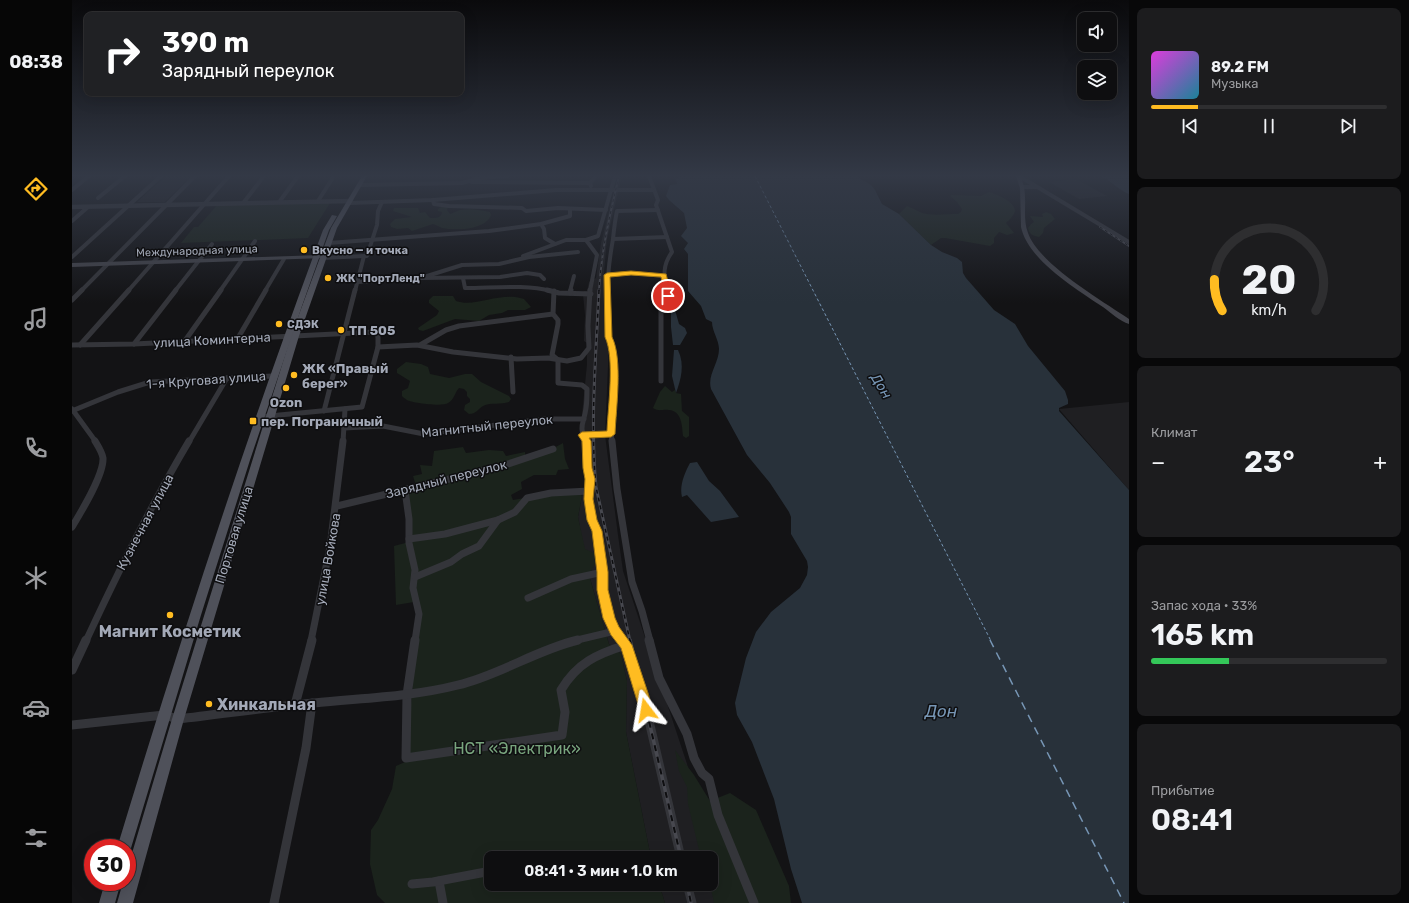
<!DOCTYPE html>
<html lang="ru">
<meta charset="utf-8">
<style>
body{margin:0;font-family:Rubik,sans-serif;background:#1c1c1e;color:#f1f3f6;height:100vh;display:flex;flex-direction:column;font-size:15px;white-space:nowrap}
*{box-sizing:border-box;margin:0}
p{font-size:13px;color:#9b9c9f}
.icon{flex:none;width:22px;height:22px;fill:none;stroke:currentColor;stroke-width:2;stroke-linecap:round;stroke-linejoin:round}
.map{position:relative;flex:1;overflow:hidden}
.panel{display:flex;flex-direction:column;gap:8px;padding:8px;background:#080809;width:280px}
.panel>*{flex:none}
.banner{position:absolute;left:12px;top:12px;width:380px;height:84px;border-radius:8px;box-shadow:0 4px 16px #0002,0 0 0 1px #2e2e30;background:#202124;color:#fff;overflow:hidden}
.controls{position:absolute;left:1005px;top:12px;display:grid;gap:8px}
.controls a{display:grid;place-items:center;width:40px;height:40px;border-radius:8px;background:#0e0e10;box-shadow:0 4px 16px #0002,0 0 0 1px #2e2e30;font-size:20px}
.speed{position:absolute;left:12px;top:839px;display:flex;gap:8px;font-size:20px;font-weight:700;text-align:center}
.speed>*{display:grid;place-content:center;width:52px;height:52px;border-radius:50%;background:#0e0e10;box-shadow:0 4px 16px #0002,0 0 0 1px #2e2e30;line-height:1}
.speed .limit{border:6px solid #d22;background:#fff;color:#111}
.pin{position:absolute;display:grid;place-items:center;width:34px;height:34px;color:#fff;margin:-17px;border:2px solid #fff;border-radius:50%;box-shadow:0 1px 4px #0007}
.me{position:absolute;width:44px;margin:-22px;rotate:346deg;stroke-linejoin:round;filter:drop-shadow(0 0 3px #0008)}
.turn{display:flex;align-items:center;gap:14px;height:84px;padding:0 12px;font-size:18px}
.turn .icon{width:52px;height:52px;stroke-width:2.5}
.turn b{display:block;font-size:28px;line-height:34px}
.big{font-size:30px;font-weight:600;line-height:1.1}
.panel .widget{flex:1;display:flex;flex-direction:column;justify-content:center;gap:6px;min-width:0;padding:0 14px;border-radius:8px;background:#1c1c1e}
.panel .dial{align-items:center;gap:0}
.dial svg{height:104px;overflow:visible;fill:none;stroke:#2e2e30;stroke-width:7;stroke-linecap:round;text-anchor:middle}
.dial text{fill:#f1f3f6;stroke:none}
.song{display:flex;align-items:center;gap:12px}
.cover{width:48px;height:48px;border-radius:6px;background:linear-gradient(135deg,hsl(300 70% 55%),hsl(190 70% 35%))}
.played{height:4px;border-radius:2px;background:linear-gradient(90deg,#ffbc21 20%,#2e2e30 20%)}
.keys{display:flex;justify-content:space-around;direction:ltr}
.heat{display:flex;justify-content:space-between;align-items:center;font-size:22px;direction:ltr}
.charge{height:6px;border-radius:3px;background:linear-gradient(90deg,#34c759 33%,#2e2e30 0)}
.trip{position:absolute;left:412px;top:851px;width:234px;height:40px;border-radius:8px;background:#0e0e10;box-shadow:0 4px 16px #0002,0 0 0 1px #2e2e30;font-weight:600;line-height:40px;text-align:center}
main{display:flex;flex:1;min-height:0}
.tab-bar{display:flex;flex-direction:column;width:72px;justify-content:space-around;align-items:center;background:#060606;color:#9b9c9f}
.tab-bar .icon{width:28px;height:28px}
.tab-bar .on{color:#ffbc21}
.tab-bar b{font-size:18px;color:#f1f3f6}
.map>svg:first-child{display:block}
.built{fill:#1f1f22}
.green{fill:#1b231c}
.water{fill:#28313a}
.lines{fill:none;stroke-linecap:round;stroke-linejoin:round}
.ferry-far1{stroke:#7796b5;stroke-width:1;stroke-dasharray:3 2.5;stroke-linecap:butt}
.ferry{stroke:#7796b5;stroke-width:1.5;stroke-dasharray:8 6;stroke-linecap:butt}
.minor-far3{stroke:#34353a;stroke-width:4}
.minor-far2{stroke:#34353a;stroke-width:5}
.minor-far1{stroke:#34353a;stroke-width:7}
.minor{stroke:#34353a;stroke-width:9}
.tertiary{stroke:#34353a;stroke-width:4.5}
.secondary{fill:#42434a;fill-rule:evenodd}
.primary{fill:#4f515a;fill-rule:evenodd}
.rail-far2-casing{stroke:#47484f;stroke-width:2}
.rail-far1-casing{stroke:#47484f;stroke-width:3}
.rail-casing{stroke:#47484f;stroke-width:3.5}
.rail-far2{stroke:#0e0e10;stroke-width:1;stroke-dasharray:3;stroke-linecap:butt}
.rail-far1{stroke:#0e0e10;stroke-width:1.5;stroke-dasharray:4;stroke-linecap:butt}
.rail{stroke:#0e0e10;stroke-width:2;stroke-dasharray:6;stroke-linecap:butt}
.route{fill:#ffbc21;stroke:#a67a15}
.poi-dot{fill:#ffbc21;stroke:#0e0e10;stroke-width:1.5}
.labels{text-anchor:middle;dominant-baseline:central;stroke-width:3;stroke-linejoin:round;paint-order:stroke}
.far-poi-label{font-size:11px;font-weight:bold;fill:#a3a9b7;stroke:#0e0e10;text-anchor:start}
.far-street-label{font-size:11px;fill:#a3a9b7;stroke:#0e0e10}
.poi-label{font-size:13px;font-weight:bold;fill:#a3a9b7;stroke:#0e0e10;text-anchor:start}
.street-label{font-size:13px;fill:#a3a9b7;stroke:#0e0e10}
.water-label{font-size:14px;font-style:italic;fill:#7796b5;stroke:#0e0e10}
.near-poi-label{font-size:16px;font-weight:bold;fill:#a3a9b7;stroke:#0e0e10}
.near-park-label{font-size:16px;fill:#78a47d;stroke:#0e0e10}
.near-water-label{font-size:17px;font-style:italic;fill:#7796b5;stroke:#0e0e10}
</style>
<main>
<nav class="tab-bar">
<b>08:38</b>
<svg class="icon on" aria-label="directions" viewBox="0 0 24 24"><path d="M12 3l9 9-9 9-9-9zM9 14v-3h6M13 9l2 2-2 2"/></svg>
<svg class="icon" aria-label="music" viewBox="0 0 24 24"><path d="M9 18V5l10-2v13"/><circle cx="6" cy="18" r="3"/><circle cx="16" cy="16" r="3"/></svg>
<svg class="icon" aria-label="phone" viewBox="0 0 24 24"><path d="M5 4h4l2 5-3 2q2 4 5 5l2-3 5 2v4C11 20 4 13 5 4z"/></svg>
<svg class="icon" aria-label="climate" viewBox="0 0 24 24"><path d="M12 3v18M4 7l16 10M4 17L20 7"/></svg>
<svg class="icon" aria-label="car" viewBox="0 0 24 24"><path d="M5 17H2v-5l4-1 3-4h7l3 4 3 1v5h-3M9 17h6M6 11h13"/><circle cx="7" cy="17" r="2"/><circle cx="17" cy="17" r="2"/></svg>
<svg class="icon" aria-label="filters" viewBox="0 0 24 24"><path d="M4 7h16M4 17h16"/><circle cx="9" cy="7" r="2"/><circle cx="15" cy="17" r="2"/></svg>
</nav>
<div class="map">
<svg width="1057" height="903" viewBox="0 0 1057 903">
<rect width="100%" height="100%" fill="#131315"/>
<g class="built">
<path d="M94 176H119L93 202H65Z"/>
<path d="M546 176H550L535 239 532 273V325L537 344 533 435 546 535 551 571 619 776 657 903H593L587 884H639V858H579L554 732 555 681 549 654 537 644 517 575 506 517 510 496 515 482 508 435 515 364V343L512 341 513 315 511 294 512 291H515L517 282 524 278 529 243Z"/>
<path d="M1004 179 1035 196 1007 199 977 182Z"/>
<path d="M1057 402V490L987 409Z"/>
</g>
<g class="green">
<path d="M917 192C924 194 942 201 943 210 943 215 937 220 934 223L942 233 935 235 927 232 922 238V243L918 246 873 238H869L859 245 827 214 835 206C841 208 845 211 850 213 860 216 874 214 886 214L889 212 890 209 885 202 878 196 880 195 909 196Z"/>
<path d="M258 203 236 238 109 243 122 227H126L146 204Z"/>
<path d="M369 207H376L375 210 378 214C382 213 384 211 388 210 397 208 409 210 418 212L419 215C414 230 383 231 370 228 367 227 365 225 361 224L340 231 336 228 325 229 319 227 318 224 323 219 340 217 321 211 322 208H346L348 213 353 212 358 218C363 218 369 219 370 212L366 211V209Z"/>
<path d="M974 212 979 214 983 219 972 228 971 233 967 237C961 236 957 234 956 228L959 224 962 222 958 216 971 217 970 214Z"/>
<path d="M361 296H381L384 301C404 308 428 291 452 299L459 307 453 310H436L430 313 417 315 407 321 383 319 351 331 347 330 346 328 365 315 367 311 357 303V300Z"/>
<path d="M334 362 349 364 356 367 358 374 377 378 393 374H400L409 382 437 396 439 399 437 402C429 405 419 402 411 406 406 409 404 414 397 414L392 410 393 405 398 402V399L395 396V392L392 389 387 388C383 392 382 400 376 403 371 407 340 403 335 400 333 399 331 397 330 396V391L336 388 338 381 325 373V369Z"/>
<path d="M593 386 600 392 603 390 604 393 609 394 610 411 617 417V436L614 438 611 436C610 426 610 411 597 410 590 409 587 412 581 408L588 392Z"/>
<path d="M491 443 493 459 497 469 486 470 484 475H462L449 482 450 489 439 495 441 500 476 494 507 492 510 496 506 517 513 549 522 553 523 564 517 575 537 644 549 654 555 681 554 732 579 858H419V884H587L593 903H313L305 895 298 864 299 830 306 820 320 789 324 766 333 762 340 694 346 610 342 602 324 605 322 546 337 542 334 493 345 489 341 476 350 474 348 465 360 466 362 451 391 447 394 453 417 450 431 451 434 456 453 452V458L480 449Z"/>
<path d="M603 750 622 775 638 801 658 793 684 810 717 886 719 903H642L638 884 639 858H629L616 804 615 787 607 771Z"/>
</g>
<g class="water">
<path d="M613 176H784L799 185 803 190 810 204 827 214 859 245 870 252 885 258 890 262 891 273 894 278 922 310 943 324 956 346 993 391 996 400V404L987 408V411L1057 490V903H730L719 869 702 799 680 742 665 715 663 703 674 658 684 632 699 612 728 588 735 575 736 567 735 561 719 534V517L717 512 698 483 675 455 639 389C635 375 647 363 647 349 647 340 640 331 640 322L634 319 629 306 616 291V254L612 249 616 243 609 236 615 228 612 213 597 200 594 196 598 185 605 184 603 178Z"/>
<path d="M1028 176H1057V194C1046 190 1039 180 1028 176Z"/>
<path d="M603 310 607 324 613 328 615 333 608 345H601L599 327V312Z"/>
<path d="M602 350H606C613 365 609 379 604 393L600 376Z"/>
<path d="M625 462 637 481 648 491 667 517 639 522 615 495 610 497C607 486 613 472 618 463Z"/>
</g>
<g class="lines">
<path class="ferry-far1" d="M683 176 919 641"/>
<path class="ferry" d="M918 640 1052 903"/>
<g class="minor-far3">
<path d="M577 176 586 200 584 205 600 252C590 266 592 275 595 291"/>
<path d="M947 176 1057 242"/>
<path d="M400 182 518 183"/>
<path d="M288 185 390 183 408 178 436 176"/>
<path d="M519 186 518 183 524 176"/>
<path d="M950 187H964"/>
<path d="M0 190 17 176"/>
<path d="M26 198 53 176"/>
<path d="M361 200 362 204 377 206 450 208 454 211 486 208 534 210"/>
<path d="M208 201 226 176"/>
<path d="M246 201 262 176"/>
<path d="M172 202 192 176"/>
<path d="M277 203 361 200 484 190H581"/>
<path d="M0 221 16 207"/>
<path d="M469 224 472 229 473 238 483 244"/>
<path d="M541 239 595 237"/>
<path d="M257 243 417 231 469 224 498 216V209"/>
<path d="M451 256 494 240H514"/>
<path d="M0 257 89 176"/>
<path d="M251 258 292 256"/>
<path d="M535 275 559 273 592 276"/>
<path d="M352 277 390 265 427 264 457 257 506 252"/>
<path d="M391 278 393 288C420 288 454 284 479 291"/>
<path d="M286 282 348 278 428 277 455 273 468 275 472 279"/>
<path d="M9 291 123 176"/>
<path d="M56 291 157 176"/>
<path d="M103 291 140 244"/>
<path d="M148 291 183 241"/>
<path d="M193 291 212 259"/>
<path d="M283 291 292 256H295L305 225 306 211 310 202"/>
<path d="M498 291 502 276"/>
<path d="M518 291 525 255 514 240 526 236 543 176"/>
<path d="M536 291C535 273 538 256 541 239 542 229 543 220 545 211L586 210"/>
</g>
<g class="minor-far2">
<path d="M475 290 487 293 519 294"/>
<path d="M536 290 537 337C550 367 536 409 540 442"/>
<path d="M482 291 481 314 486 320V324L480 355 486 360V383L510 385 515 389C515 395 515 402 514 408 512 424 506 425 514 442"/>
<path d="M498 293 499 290"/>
<path d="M0 300 10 290"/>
<path d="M166 338 194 290"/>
<path d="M112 342 149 290"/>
<path d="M62 344 104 290"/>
<path d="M0 345 62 344 303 332 306 337V347L290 407 187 417"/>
<path d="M8 345 57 290"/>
<path d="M348 345 374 330 387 326 481 314"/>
<path d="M306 347 345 345 381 352 445 359 476 358 495 361 509 358 517 348 516 326 518 290"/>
<path d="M439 357 441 392"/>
<path d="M589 381V310L596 296 595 290"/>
<path d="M0 409 24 442"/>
<path d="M0 411 46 392 78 382 200 376"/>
<path d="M252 411 283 290"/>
<path d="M272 428 311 426 352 434 472 419H512"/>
<path d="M510 435 539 434"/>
<path d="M117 442 155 378"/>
<path d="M271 442 273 409"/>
</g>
<g class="minor-far1">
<path d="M514 441 518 479 516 499 520 520 525 531 531 572V590L537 618 543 631 551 641"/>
<path d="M540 441 545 489 560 582 570 611 578 641"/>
<path d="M333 490 337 519V543L343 570 341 588 347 614 343 641"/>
<path d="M265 506 427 467 481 449"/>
<path d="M0 527C9 512 32 475 31 458 30 452 26 446 23 441"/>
<path d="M337 539 373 534 426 520 443 512 455 498 479 493 517 491"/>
<path d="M343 577 379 562 390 554 407 546 426 520"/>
<path d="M456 598 499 579 531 572"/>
<path d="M14 641C46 572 79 505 117 441"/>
<path d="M239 641 258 547 271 441"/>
<path d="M501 641 543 631"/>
</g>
<g class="minor">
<path d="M343 640 335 695 334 758 490 735 493 712 489 690C505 663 525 654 554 645"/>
<path d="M550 640 554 645 571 695 609 858"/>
<path d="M577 640 587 678 615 734 622 758 630 773 637 779 646 815 682 903"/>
<path d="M0 670 14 640"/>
<path d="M223 705 240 640"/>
<path d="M0 725 92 715 106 719C151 714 196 707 242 703 290 698 339 697 386 685 428 675 464 650 506 640"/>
<path d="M487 858H489"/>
<path d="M367 881 371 903"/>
<path d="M340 884 361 882 419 871"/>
<path d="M615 884 620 903"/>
<path d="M202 903 234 748 240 703"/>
</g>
<path class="tertiary" d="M0 207 279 201"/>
<g class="secondary">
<path d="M944 176H948C958 194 949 215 956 233 967 264 1029 300 1057 319V324C1048 321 1039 313 1031 307 1004 289 956 260 949 227L948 188Z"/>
<path d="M250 255 252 256V258L0 267V263Z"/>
</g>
<g class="primary">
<path d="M290 176H295L265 228 227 336 112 719 61 903H45L51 882H55V870L100 719 219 336 259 228Z"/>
<path d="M260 215 265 216 257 230 230 306 178 460 129 615 59 848 57 853 55 854V848H45C108 640 175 434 251 230Z"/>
<path d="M33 882H49L43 903H27Z"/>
</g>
<g class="rail-far2-casing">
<g id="rail-far2">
<path d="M1028 227 1057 246"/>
<path d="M527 291C529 252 538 214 547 176"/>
</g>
</g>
<g class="rail-far1-casing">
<path id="rail-far1" d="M527 290C524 355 518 422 524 487L558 641"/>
</g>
<g class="rail-casing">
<g id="rail">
<path d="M558 640 609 858"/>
<path d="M615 884 619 903"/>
</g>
</g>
<use href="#rail-far2" class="rail-far2"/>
<use href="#rail-far1" class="rail-far1"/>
<use href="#rail" class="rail"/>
</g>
<linearGradient id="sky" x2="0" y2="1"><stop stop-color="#0a0a0c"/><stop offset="0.58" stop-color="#333946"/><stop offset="1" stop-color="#333946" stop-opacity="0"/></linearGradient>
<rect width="1057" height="303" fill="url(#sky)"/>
<path class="route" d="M559 271 594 274 600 296 596 298 593 296 589 277 559 275 538 277 540 337C551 359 544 409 543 434L539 437 517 438 519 441 520 468 523 479 521 499 525 520 530 531 536 572V590L543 618 547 627 560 645 577 696 580 710 578 714 574 716 569 714 549 648 539 635 531 618 525 590V572L520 531 515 520 512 499 513 479 511 468 510 441 506 435 510 432 535 431C536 406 543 358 533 337L532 275 535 273Z"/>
<g class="poi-dot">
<circle cx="232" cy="250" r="4"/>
<circle cx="256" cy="278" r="4"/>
<circle cx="207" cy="324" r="4"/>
<circle cx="269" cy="330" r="4"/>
<circle cx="222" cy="375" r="4"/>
<circle cx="214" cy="388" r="4"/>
<rect x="177" y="417" width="8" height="8" rx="2"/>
<circle cx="98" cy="615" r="4"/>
<circle cx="137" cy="704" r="4"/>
</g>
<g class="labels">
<g class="far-poi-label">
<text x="240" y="250">Вкусно — и точка</text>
<text x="264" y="278">ЖК "ПортЛенд"</text>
<text x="215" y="324">СДЭК</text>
</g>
<g class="far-street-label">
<text transform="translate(125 251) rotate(-2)">Международная улица</text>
</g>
<g class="poi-label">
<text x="277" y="330">ТП 505</text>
<text x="230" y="368">ЖК «Правый<tspan x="230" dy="15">берег»</tspan></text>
<text x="214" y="402" text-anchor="middle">Ozon</text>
<text x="189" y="421">пер. Пограничный</text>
</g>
<g class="street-label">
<text transform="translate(140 340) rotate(-3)">улица Коминтерна</text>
<text transform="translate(134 380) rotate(-4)">1-я Круговая улица</text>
<text transform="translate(415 426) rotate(-6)">Магнитный переулок</text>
<text transform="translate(374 479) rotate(-14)">Зарядный переулок</text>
<text transform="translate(73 522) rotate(-62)">Кузнечная улица</text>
<text transform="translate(162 535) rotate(-73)">Портовая улица</text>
<text transform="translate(256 559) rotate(-80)">улица Войкова</text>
</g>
<g class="water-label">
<text transform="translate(809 386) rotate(58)">Дон</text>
</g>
<g class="near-poi-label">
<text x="98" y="631">Магнит Косметик</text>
<text x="145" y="704" text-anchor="start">Хинкальная</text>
</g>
<g class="near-park-label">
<text x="445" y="748">НСТ «Электрик»</text>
</g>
<g class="near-water-label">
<text x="869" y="711">Дон</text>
</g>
</g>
</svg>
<div class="controls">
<a><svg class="icon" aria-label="sound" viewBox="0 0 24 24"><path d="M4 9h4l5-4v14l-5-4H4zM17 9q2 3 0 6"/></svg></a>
<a><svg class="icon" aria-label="layers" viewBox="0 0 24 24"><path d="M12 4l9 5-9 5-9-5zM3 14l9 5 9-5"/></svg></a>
</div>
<div class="speed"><div class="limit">30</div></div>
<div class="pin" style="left:596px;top:296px;background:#d93025"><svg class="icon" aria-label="arrive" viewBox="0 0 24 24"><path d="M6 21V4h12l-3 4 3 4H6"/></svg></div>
<svg class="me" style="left:574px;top:710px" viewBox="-20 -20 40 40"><path d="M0-17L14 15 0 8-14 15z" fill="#ffbc21" stroke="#fff" stroke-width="4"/></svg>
<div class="trip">08:41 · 3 мин · 1.0 km</div>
<div class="banner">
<div class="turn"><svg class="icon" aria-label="right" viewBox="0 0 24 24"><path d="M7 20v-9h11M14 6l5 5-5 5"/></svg><div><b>390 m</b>Зарядный переулок</div></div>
</div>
</div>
<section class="panel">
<div class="widget">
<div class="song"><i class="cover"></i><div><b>89.2 FM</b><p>Музыка</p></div></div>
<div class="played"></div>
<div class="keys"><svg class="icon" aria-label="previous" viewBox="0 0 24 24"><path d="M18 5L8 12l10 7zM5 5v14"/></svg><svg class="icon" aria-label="pause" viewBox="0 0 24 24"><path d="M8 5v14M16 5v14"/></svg><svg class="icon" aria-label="next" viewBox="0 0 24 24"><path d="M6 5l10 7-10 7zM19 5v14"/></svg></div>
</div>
<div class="widget dial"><svg viewBox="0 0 100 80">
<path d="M14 69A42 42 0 1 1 86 69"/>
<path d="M14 69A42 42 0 0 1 8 45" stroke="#ffbc21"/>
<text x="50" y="56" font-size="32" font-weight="700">20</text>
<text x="50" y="72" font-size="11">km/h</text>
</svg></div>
<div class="widget"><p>Климат</p>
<div class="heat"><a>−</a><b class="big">23°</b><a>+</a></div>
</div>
<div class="widget"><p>Запас хода · 33%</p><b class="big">165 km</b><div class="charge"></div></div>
<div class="widget"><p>Прибытие</p><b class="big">08:41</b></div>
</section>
</main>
